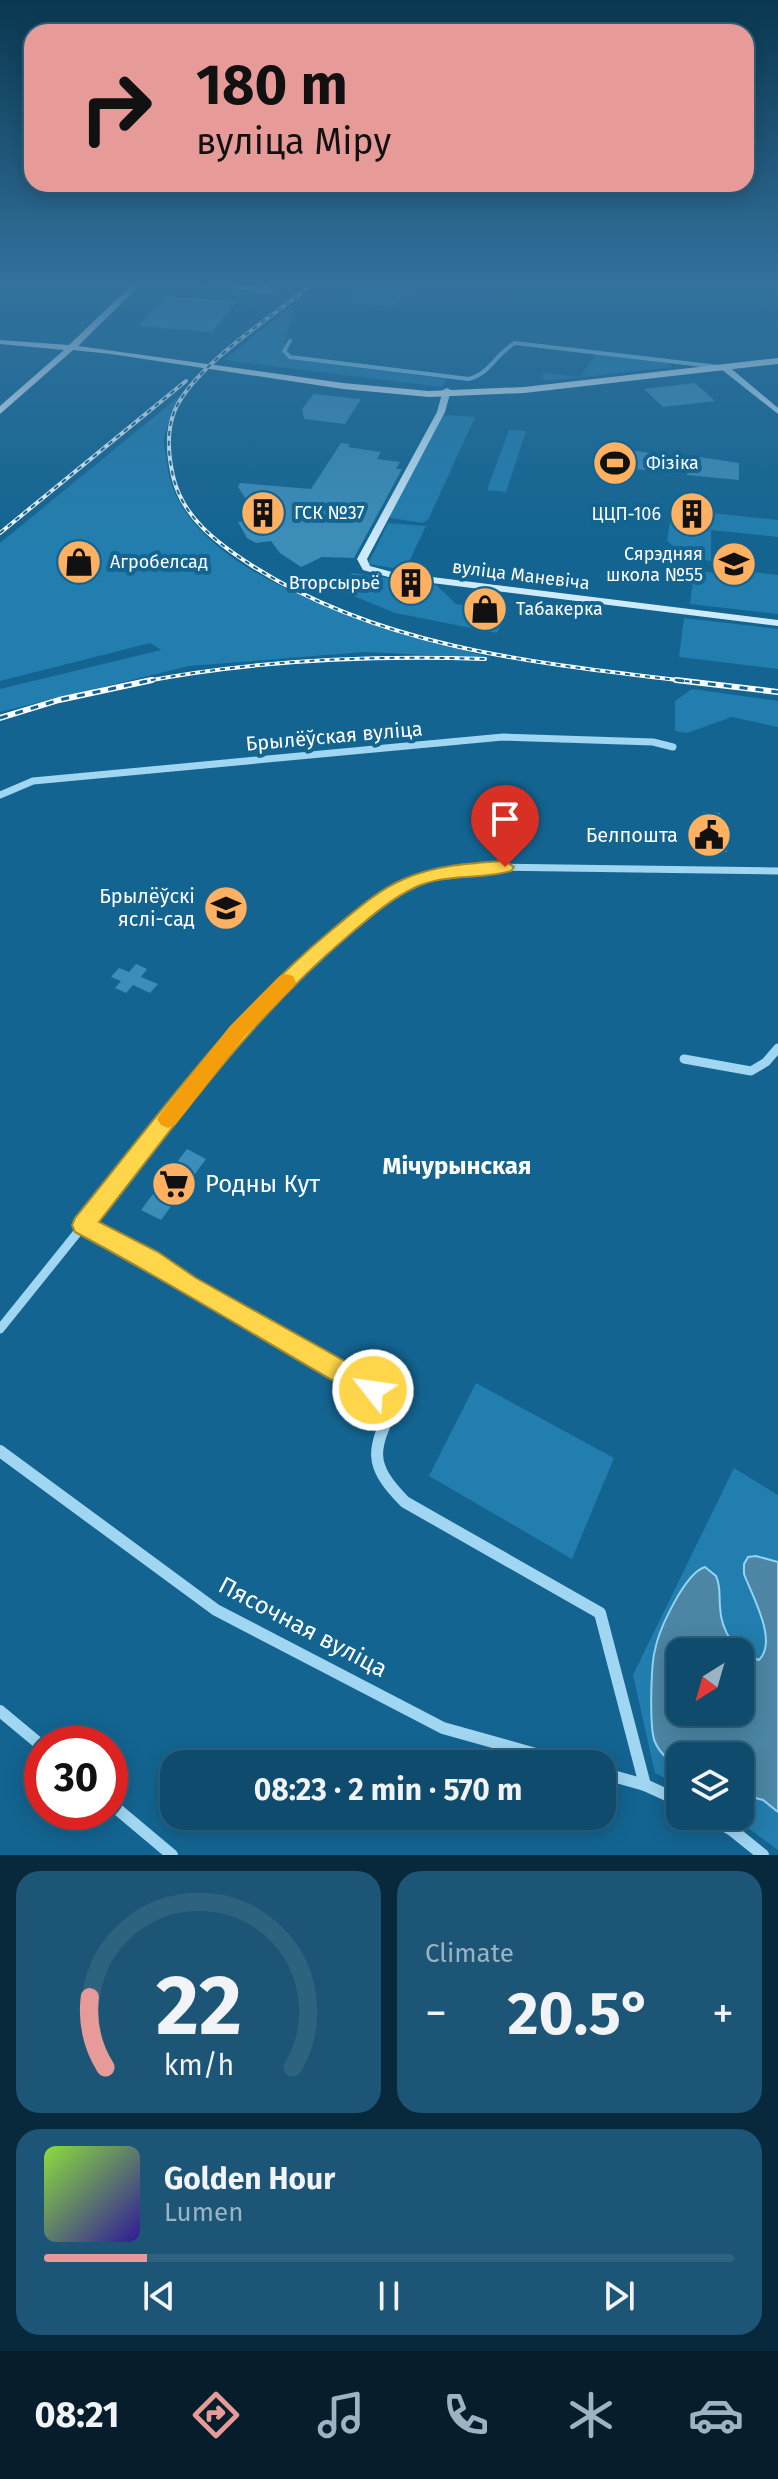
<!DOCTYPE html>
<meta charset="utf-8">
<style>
body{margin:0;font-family:"Fira Sans",sans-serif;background:#1c5575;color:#f1f3f6;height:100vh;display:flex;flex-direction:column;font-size:30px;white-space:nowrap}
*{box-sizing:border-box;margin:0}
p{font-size:26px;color:#9bb3c2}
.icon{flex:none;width:44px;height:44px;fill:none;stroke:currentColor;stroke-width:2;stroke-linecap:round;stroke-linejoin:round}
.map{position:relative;height:1855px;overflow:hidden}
.side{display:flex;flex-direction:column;gap:16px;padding:16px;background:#08293c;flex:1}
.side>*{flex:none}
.top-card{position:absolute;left:24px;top:24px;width:730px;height:168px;border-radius:24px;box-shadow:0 4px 20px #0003,0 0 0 2px #2e6380;background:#e69b98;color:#111;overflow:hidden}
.needle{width:52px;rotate:217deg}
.fabs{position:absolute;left:666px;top:1638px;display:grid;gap:16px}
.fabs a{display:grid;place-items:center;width:88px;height:88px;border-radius:16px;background:#0e4b6d;box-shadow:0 4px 20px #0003,0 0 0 2px #2e6380;font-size:40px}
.speed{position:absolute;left:24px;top:1726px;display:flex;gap:16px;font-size:40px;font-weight:700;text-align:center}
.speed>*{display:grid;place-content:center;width:104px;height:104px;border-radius:50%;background:#0e4b6d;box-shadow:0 4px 20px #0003,0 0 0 2px #2e6380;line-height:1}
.speed .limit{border:12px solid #d22;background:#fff;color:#111}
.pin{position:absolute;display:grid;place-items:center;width:68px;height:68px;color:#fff;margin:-82px -34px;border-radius:50% 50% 50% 0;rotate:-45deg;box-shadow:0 0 8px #0007}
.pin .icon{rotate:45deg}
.me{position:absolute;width:88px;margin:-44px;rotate:300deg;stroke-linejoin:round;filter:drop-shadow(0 0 6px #0008)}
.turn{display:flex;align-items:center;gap:28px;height:168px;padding:0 40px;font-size:36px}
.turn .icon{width:104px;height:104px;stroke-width:2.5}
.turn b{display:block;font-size:56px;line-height:68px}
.big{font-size:60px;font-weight:700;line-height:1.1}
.side .widget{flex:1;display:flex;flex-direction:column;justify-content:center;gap:12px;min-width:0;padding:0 28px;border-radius:24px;background:#1c5575}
.side .dial{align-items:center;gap:0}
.dial svg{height:208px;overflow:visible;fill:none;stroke:#2e6380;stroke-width:7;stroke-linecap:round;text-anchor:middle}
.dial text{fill:#f1f3f6;stroke:none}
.song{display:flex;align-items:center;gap:24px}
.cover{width:96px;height:96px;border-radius:12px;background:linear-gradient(135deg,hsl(90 70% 55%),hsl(250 70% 35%))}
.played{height:8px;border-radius:4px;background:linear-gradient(90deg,#e69b98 15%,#2e6380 15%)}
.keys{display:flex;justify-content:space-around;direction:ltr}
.heat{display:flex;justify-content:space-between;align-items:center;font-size:44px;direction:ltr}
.side .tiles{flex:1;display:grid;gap:16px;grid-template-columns:1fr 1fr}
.widget:last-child{grid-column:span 2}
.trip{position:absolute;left:160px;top:1750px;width:456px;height:80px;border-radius:24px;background:#0e4b6d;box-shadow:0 4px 20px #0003,0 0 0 2px #2e6380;font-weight:700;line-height:80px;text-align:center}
.dock{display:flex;height:128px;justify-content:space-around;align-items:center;background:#061e2c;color:#9bb3c2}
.dock .icon{width:56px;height:56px}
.dock .on{color:#e69b98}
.dock b{font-size:36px;color:#f1f3f6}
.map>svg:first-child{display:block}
.green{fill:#227eae;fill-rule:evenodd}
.water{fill:#4c86a4;stroke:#92d4f4;stroke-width:2;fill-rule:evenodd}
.building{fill:#3c8eb9}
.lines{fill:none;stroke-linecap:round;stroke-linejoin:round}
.street-far3{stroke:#a0d6f1;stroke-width:4}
.street-far2{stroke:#a0d6f1;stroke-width:7}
.street-far1{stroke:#a0d6f1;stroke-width:9}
.street{stroke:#a0d6f1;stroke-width:12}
.secondary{fill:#ceebfc;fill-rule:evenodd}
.primary{fill:#eaf7ff;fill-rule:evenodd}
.rail-far1-casing{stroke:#fff;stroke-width:4}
.rail-casing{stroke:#fff;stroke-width:6}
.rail-far1{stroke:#136491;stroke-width:2;stroke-dasharray:5;stroke-linecap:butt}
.rail{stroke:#136491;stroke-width:3;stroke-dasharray:8;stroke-linecap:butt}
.route{fill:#ffd54a;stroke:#a68a30;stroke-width:2}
.slow{fill:#f59e0b}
.labels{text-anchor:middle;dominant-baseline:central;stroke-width:8;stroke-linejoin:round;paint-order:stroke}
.far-poi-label{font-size:18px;fill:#fff;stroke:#136491;text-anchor:start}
.far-street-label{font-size:18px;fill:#fff;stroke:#136491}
.street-label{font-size:20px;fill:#fff;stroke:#136491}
.poi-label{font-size:20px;fill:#fff;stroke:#136491;text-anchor:end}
.quarter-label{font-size:24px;font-weight:bold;fill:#fff;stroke:#136491}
.near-poi-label{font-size:24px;fill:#fff;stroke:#136491;text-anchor:start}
.near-street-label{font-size:24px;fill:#fff;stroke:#136491}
</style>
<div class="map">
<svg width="778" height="1855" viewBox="0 0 778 1855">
<rect width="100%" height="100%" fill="#136491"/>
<g class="green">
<path d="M407 284H415L393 306 347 303C364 287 382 285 404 287Z"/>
<path d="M294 304 282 355 293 359 447 379 441 387 224 360Z"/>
<path d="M596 354 668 363 673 367 547 381 541 377 544 373 580 377Z"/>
<path d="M187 390C180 404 169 419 165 433 162 442 166 455 167 464 181 581 397 631 491 658L364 652 189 666 0 712V689L161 650 150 643 0 681V543Z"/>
<path d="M450 415 475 417 428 520 422 523 391 518 389 516 443 416Z"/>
<path d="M509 430 526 431 506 492 487 490Z"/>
<path d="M701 512 778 520V537L711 530V561L686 557 667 541 670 522 687 519 688 516 700 518Z"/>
<path d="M388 523 426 526 405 570 368 564Z"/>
<path d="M722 568 778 575V614L690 604 694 570 714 573Z"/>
<path d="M352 573 436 585 456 604 508 611 497 633 395 613 339 590Z"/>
<path d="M684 618 778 629V669L679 657Z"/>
<path d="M692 689 778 701V727L732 717 687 733 675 731V701Z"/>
<path d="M476 1383 614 1458 572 1559 429 1476Z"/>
<path d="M734 1468 778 1495V1850L732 1816H740V1756H680V1786L655 1773 633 1675ZM680 1652H740V1712H680Z"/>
</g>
<path class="water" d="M756 1556 778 1562V1812L763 1800 740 1794V1756H680V1769C671 1762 660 1754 655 1742 649 1729 651 1664 655 1650 659 1629 685 1573 705 1567L716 1576C721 1587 719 1596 720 1607 721 1631 736 1655 759 1660 778 1641 753 1598 744 1574V1564L748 1557ZM680 1652H740V1712H680Z"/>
<g class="building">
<path d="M167 296 175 297 237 301 212 332 139 326Z"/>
<path d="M695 383 715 401 663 407 644 389Z"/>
<path d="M314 394 361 399 345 424 304 419 302 409Z"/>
<path d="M341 443 350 444 348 447 381 452 377 459 400 462 396 469H402L354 558 322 557 301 567 280 553 271 541 256 543 247 538 238 522 260 520 238 487 240 483 311 489Z"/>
<path d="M617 448 657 454 655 471 604 466 608 451Z"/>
<path d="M699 457 739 463V480L687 475 689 460Z"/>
<path d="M703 812 720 813 727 852 709 851 708 841H696L694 828 706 829Z"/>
<path d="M136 964 147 969 141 977 158 984 150 993 133 985 126 993 115 988 121 981 111 977 119 968 129 972Z"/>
<path d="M187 1149 206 1159 161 1220 141 1210Z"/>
</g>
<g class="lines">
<g class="street-far3">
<path d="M199 284 262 288"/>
<path d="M265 288 271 291H256Z"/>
<path d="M290 341 284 351 290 357 469 379C491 373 496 353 515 343L719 367"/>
</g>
<g class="street-far2">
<path d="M0 795 33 781 503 737 653 742 673 747"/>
<path d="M293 975 388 895 436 874 490 867 778 871"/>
</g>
<g class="street-far1">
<path d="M684 1059 751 1071 766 1062 778 1048"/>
<path d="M83 1225 315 1357"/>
<path d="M0 1329 258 1008 295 973"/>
</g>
<g class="street">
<path d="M312 1355 395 1402C373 1449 366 1463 405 1502L600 1613 645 1785"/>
<path d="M0 1451 216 1610 443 1728 571 1764"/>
<path d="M0 1711 42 1746"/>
<path d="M602 1773 645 1785 680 1801"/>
<path d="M110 1803 172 1855"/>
<path d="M708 1816 732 1830 763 1855"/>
</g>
<g class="secondary">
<path d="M721 365H727L778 408V414L721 369Z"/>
<path d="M447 388 451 390 445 412 367 559 370 566 392 572 778 620V626L392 578 363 570 357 559 437 412 443 390Z"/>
</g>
<path class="primary" d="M133 284H141L78 346 343 383 429 391 524 387 778 358V364L524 393 429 397 343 389 111 354 73 350 0 414V406L64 350 0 344V340L69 345Z"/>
<g class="rail-far1-casing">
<g id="rail-far1">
<path d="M313 284C274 315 195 365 175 410 166 431 168 454 173 476 182 517 217 543 251 565 382 649 543 664 694 682"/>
<path d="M0 533 186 381"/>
<path d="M141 682C255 660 369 655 485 659"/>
</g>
</g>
<g class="rail-casing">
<g id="rail">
<path d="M676 680 778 692"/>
<path d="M0 718 59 700 152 680"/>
</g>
</g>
<use href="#rail-far1" class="rail-far1"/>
<use href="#rail" class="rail"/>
</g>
<linearGradient id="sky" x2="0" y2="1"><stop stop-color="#0a3750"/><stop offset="0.52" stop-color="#33729d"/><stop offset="1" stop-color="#33729d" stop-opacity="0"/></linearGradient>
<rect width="778" height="544" fill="url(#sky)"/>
<path class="route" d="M505 861 514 867 511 871C480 880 447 873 416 887 390 899 368 919 347 937 250 1019 177 1123 99 1222L158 1252 196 1278 382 1382 386 1390 382 1399 373 1403 365 1399C268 1344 173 1284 75 1232L72 1225 75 1218C157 1117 233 1011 334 928 356 910 378 890 404 879 436 865 471 863 505 861Z"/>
<path class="slow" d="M286 974 293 976 296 982 293 987 244 1037 175 1125 168 1128 161 1125 157 1119 161 1113 230 1026 280 976Z"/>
<defs>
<g id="stadium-disc" transform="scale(2.3)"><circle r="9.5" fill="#ffb060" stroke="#136491"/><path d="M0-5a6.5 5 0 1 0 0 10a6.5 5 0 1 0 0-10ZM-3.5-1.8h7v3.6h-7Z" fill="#111"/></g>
<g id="building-disc" transform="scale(2.3)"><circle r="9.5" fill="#ffb060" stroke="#136491"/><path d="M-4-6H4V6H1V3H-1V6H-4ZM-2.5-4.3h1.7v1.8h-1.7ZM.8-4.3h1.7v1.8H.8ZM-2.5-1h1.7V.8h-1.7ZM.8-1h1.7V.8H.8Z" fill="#111"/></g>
<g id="shop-disc" transform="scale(2.3)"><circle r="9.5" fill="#ffb060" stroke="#136491"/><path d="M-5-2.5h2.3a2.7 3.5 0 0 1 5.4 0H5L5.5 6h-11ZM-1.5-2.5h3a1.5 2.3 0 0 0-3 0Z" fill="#111"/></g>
<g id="school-disc" transform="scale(2.3)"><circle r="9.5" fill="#ffb060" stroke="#136491"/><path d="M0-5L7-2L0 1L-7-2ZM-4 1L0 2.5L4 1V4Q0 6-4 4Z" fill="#111"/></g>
<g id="civic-disc" transform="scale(2.3)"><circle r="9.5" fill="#ffb060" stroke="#136491"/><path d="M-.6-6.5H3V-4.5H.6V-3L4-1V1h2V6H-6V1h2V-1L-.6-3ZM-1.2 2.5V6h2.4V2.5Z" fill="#111"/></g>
<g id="supermarket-disc" transform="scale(2.3)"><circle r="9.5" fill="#ffb060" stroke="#136491"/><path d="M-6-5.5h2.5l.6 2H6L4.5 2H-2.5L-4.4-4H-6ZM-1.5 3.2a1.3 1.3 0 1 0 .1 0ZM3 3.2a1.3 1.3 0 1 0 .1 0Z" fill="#111"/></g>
</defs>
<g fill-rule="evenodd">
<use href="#stadium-disc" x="615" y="463"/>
<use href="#building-disc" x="263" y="513"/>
<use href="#building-disc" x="692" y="514"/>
<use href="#shop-disc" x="79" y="562"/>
<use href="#school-disc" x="734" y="564"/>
<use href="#building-disc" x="411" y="583"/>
<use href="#shop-disc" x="485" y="609"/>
<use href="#civic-disc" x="709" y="835"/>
<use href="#school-disc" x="226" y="908"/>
<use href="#supermarket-disc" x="174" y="1184"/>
</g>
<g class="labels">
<g class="far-poi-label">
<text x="646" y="463">Фізіка</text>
<text x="294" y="513">ГСК №37</text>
<text x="661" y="514" text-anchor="end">ЦЦП-106</text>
<text x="703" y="554" text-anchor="end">Сярэдняя<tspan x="703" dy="21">школа №55</tspan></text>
<text x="110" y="562">Агробелсад</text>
<text x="380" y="583" text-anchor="end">Вторсырьё</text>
<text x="516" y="609">Табакерка</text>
</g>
<g class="far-street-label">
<text transform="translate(521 575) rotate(7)">вуліца Маневіча</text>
</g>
<g class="street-label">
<text transform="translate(334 736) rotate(-5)">Брылёўская вуліца</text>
</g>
<g class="poi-label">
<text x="678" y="835">Белпошта</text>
<text x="195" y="896">Брылёўскі<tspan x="195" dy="23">яслі-сад</tspan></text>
</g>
<g class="quarter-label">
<text x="457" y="1166">Мічурынская</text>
</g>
<g class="near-poi-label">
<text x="205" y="1184">Родны Кут</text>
</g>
<g class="near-street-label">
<text transform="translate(303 1627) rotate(28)">Пясочная вуліца</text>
</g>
</g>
</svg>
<div class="fabs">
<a><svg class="needle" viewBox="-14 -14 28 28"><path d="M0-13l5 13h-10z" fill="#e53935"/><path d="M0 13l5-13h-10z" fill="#9bb3c2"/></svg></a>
<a><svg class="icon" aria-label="layers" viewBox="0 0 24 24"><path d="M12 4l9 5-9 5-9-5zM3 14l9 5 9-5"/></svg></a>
</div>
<div class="speed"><div class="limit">30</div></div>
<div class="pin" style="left:505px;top:867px;background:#d93025"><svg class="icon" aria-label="arrive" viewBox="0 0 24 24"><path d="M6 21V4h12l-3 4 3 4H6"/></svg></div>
<svg class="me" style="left:373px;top:1390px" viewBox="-20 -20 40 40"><circle r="17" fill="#ffd54a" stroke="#fff" stroke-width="3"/><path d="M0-11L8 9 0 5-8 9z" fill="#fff"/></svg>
<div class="trip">08:23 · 2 min · 570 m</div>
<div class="top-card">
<div class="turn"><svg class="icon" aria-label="right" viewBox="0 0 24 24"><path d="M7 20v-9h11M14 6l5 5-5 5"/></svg><div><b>180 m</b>вуліца Міру</div></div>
</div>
</div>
<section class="side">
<div class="tiles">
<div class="widget dial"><svg viewBox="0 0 100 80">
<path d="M14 69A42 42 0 1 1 86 69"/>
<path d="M14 69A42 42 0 0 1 8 42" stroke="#e69b98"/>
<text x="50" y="56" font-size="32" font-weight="700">22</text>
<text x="50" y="72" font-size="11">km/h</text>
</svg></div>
<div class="widget"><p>Climate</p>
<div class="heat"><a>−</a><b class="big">20.5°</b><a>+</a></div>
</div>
<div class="widget">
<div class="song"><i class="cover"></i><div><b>Golden Hour</b><p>Lumen</p></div></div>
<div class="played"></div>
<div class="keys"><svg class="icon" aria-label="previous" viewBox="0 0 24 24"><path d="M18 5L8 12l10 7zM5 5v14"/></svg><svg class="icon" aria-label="pause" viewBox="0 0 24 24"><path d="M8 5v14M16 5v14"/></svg><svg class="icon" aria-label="next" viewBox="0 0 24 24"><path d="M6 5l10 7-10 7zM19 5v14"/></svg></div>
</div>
</div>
</section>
<nav class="dock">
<b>08:21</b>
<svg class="icon on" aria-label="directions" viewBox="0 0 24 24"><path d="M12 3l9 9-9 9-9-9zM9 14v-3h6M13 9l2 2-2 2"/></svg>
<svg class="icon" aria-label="music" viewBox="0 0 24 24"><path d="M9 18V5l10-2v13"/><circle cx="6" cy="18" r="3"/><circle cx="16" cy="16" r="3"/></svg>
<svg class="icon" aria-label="phone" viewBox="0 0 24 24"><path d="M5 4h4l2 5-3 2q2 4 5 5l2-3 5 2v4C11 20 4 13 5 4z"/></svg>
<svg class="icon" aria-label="climate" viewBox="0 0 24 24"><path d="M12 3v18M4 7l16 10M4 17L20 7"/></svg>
<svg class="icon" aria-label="car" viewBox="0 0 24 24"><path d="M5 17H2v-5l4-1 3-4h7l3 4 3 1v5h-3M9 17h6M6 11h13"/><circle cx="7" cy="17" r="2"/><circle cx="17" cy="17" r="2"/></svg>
</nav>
